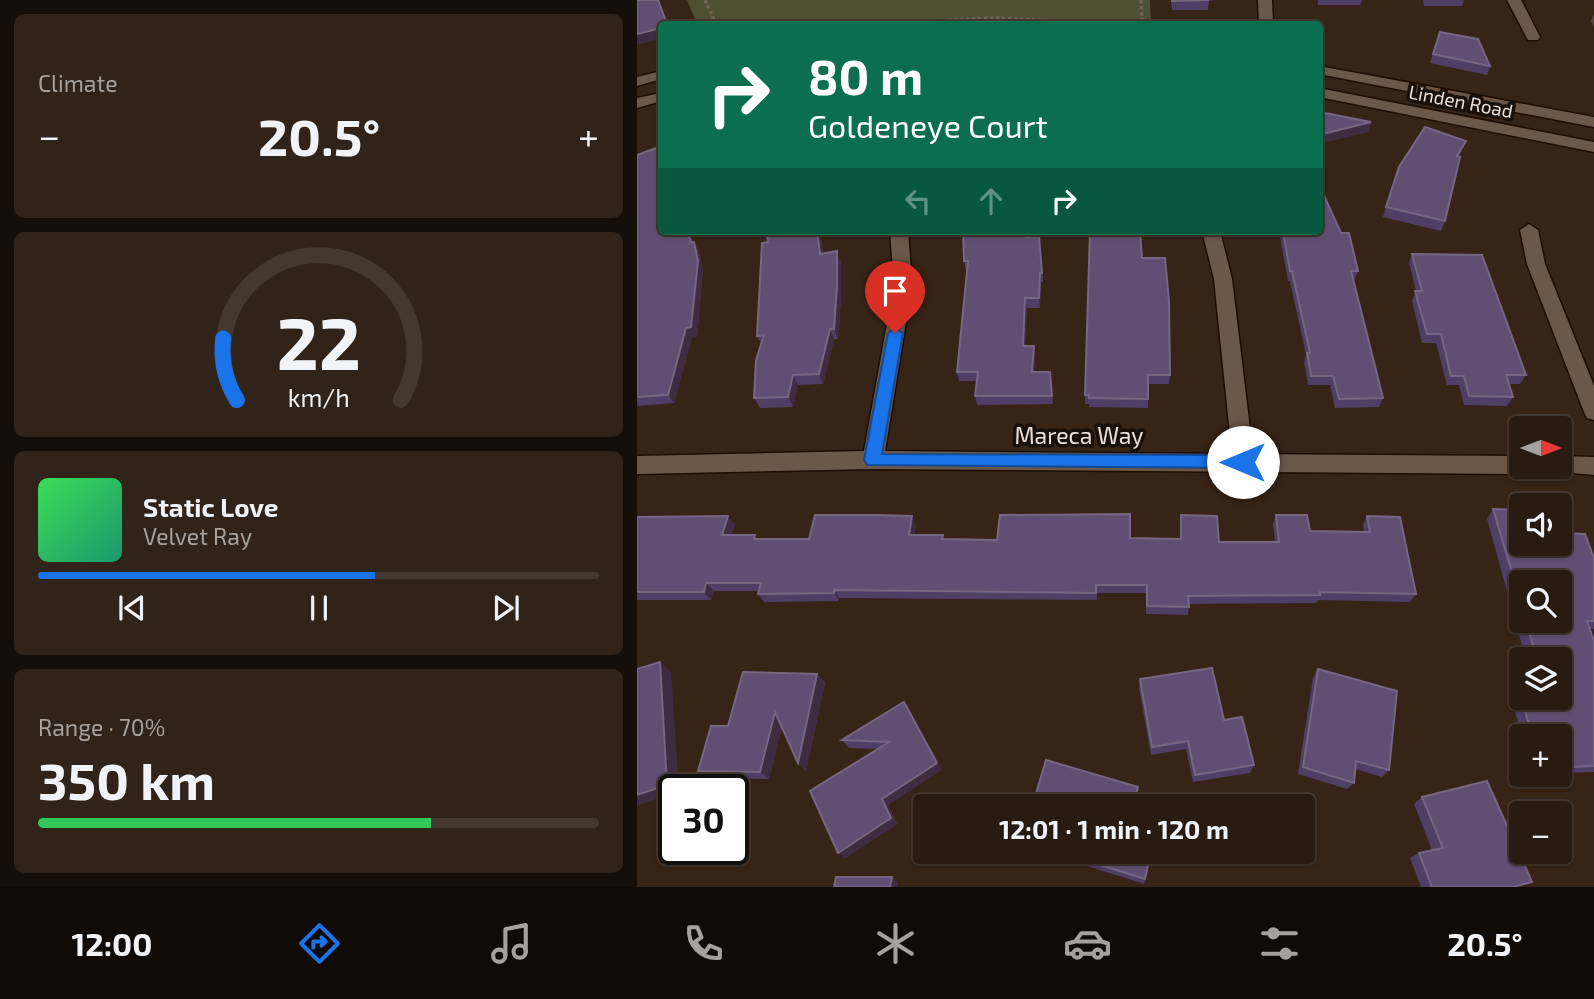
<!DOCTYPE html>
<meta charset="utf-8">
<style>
body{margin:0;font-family:"Exo 2",sans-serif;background:#30241a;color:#f1f3f6;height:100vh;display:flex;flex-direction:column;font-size:26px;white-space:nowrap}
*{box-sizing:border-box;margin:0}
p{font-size:23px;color:#a5a19f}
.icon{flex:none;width:38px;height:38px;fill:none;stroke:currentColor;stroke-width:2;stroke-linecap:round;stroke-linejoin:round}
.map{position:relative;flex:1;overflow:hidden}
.sheet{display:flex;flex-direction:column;gap:14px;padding:14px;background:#160f09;width:637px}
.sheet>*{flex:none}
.guide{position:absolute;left:21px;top:21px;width:665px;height:214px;border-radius:7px;box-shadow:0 2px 5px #0004,0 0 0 2px #443931;background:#0b6e4f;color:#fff;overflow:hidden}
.needle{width:46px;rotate:90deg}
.fabs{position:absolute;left:872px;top:416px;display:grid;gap:14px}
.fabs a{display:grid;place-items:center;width:63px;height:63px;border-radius:7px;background:#281b11;box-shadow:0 2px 5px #0004,0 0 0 2px #443931;font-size:35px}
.speed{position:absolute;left:21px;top:774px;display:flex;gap:14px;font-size:35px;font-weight:700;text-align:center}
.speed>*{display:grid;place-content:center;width:91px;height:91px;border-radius:50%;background:#281b11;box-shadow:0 2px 5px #0004,0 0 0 2px #443931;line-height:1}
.speed .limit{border:4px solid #111;border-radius:10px;background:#fff;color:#111}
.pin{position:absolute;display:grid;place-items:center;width:60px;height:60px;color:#fff;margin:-72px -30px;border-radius:50% 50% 50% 0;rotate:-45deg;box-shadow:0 0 7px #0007}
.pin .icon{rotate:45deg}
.me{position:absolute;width:77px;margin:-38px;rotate:270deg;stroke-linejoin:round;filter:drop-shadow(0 0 5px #0008)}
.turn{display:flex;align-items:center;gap:24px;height:147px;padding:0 35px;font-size:32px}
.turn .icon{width:91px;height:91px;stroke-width:2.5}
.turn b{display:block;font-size:49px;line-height:60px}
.lanes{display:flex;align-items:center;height:66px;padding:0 35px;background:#0003;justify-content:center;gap:35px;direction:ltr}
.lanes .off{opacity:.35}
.big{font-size:52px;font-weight:700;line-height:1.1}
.sheet .widget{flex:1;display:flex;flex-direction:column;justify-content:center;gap:10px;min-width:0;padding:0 24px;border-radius:10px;background:#30241a}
.sheet .dial{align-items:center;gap:0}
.dial svg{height:182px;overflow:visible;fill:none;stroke:#443931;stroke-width:7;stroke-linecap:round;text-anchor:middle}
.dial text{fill:#f1f3f6;stroke:none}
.song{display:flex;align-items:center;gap:21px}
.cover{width:84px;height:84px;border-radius:10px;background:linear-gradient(135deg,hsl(130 70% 55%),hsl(160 70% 35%))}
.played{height:7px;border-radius:4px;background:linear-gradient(90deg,#1a73e8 60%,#443931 60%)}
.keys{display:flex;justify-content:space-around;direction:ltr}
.heat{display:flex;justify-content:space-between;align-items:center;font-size:38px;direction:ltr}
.charge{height:10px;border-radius:5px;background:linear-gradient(90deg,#34c759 70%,#443931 0)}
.trip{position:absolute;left:276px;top:794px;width:402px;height:70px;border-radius:7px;background:#281b11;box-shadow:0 2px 5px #0004,0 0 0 2px #443931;font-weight:700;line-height:70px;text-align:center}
.tab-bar{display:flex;height:112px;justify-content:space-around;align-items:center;background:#100b07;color:#a5a19f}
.tab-bar .icon{width:49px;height:49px}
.tab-bar .on{color:#1a73e8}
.tab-bar b{font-size:32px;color:#f1f3f6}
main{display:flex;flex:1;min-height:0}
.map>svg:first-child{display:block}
.green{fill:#4d5032}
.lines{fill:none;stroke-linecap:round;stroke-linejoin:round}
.minor-casing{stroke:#1d0d02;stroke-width:3}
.path{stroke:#726257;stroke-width:3.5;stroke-dasharray:3.5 2.5;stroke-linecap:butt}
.minor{fill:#6c5849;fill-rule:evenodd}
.wall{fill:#4f3e66;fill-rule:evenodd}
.shaded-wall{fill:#3e2c41}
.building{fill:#604f72;stroke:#756682;stroke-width:2}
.route{fill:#1a73e8;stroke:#114b97;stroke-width:2}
.labels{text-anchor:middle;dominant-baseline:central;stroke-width:7;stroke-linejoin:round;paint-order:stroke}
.far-street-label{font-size:19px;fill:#ebdfd7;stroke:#18100a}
.street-label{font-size:23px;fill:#ebdfd7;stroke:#18100a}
</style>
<main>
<section class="sheet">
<div class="widget"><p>Climate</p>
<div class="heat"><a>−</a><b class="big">20.5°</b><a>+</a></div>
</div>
<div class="widget dial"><svg viewBox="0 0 100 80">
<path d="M14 69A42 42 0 1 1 86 69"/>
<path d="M14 69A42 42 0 0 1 8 42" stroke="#1a73e8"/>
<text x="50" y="56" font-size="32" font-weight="700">22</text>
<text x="50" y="72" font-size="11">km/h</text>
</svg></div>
<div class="widget">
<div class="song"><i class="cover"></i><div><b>Static Love</b><p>Velvet Ray</p></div></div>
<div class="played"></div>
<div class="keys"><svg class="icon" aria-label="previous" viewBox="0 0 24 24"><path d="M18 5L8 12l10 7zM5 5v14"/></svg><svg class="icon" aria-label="pause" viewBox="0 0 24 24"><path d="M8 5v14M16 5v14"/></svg><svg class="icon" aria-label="next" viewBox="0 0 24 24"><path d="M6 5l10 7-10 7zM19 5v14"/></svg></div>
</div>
<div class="widget"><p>Range · 70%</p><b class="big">350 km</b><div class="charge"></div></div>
</section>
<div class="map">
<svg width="957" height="887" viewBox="0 0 957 887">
<rect width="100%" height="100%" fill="#362417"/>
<path class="green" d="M50 0H513L514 24 409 22 60 24Z"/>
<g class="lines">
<g class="minor-casing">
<g id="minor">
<path d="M621 0H635L636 24H622Z"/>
<path d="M870 0H884L903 37 901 40H891Z"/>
<path d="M682 66 957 117V127L682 74Z"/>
<path d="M24 71V79L0 86V77Z"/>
<path d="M682 88 957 142V152L682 97Z"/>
<path d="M24 93V101L0 108V98Z"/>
<path d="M892 224 901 230 908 264 957 386V420L950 418 947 412 890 264 883 230Z"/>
<path d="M253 231H271L275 285 248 451 595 454 577 279 565 231H583L595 279 616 454 884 456V467H894L892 471 884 474 236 469 0 474V456L227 451 257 285Z"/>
<path d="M922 456 957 457V475L914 471 912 467H922Z"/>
</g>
</g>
<g class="path">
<path d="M68 0 79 24"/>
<path d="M504 0 505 24"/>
<path d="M233 24 358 18 482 24"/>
</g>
<use href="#minor" class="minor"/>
</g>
<g class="wall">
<path d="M534 0H579L572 1 571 10H535Z"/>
<path d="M681 0H725L723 5H681Z"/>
<path d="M786 0H827L825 6H787Z"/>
<path d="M957 14V27L954 21Z"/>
<path d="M803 32 853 66 850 75 793 63Z"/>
<path d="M825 151 821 156 808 221 804 231 746 217 762 167Z"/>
<path d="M0 155 24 231H50L62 252 66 270 60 337H55L37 403 0 406Z"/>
<path d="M689 200 721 271 717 281 746 398 742 407 698 408 693 385H671L667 362 669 355 653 281H651L642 231H682Z"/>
<path d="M183 231 186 253 204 262V298L201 339H197L186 384 161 385 156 407 123 408 117 398 124 343 120 336 131 242Z"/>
<path d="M451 231H503L505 258 533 375 532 384H511V408L452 407V404H448L453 239Z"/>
<path d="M402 236 406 282H404L403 308H390L388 346H397L398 355 397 372H413L416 404 340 405 338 396 340 381H322L320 372 330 271H329L327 261 390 237Z"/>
<path d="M775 254 889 375 883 384H872L876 397 870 406 827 405 822 385H810L799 343H785L775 301 779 291 772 263Z"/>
<path d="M856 509 927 533 957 558V629H953L957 641V772L922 773V737H908L907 734 885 735 872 692 880 685 922 698V660H889L850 519ZM884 583 922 621H884Z"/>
<path d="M544 515 582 542H638L636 524 639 515 673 531H727L726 525 730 516 779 594 773 602 681 600 679 603 552 604 551 615 509 614V593H460V600L202 598V601L127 602 121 594 122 591H77L74 600H0V517L91 516 98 525 94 535 121 539H172L279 525 277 535H306L307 539 360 540 493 538 543 539Z"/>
<path d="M681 669 752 770 745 777 718 769 717 783 710 789 661 774 676 678Z"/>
<path d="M180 674 188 683 169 771 161 763 145 727 132 779 72 778 61 771 91 726Z"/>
<path d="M503 679 587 720 617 765 613 773 556 782 549 749 514 755 502 688Z"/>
<path d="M267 702 304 770 251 805 260 824 208 858 240 749 212 748 205 740Z"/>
<path d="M785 797 895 882 880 887H784L773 858 782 853 795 850 777 804Z"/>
<path d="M406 852H515L507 884Z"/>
</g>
<g class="shaded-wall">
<path d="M24 28V39L0 45V34Z"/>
<path d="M734 122 732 132 682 144V135Z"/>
<path d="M180 231H183L187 264 183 254Z"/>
<path d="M57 242 62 252 66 270 60 337H55L37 403 31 395Z"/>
<path d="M200 251 204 262V298L201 339 197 329Z"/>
<path d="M403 273 404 282 403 308 402 298Z"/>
<path d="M388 298 390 308 387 355 386 346Z"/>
<path d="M193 329 197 339 186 384 182 374Z"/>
<path d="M397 346 398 355 397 381 395 372Z"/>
<path d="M156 375 161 385 156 407 151 397Z"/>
<path d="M91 516 98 525 91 544 85 535Z"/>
<path d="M275 516 279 525 275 543 272 535Z"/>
<path d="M69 583 77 591 74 600 67 592Z"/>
<path d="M197 590 202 598V601L197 593Z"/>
<path d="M23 662 34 671 42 789H37V793L0 806V795Z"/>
<path d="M180 674 188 683 169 771 161 763Z"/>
<path d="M267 702 304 770 251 805 260 824 208 858 201 853 245 799Z"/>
<path d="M138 712 147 720 132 779 123 772Z"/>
<path d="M255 877 261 882 260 887H253Z"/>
</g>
<g class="building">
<path d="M0 0H21L30 24H24V28L0 34Z"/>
<path d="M535 0H572L535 1Z"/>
<path d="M803 32 841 39 853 66 796 54Z"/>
<path d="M682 112H683L734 122 682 135Z"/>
<path d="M788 127 829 141 820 156 823 157 808 221 749 207 762 167Z"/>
<path d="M19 148 24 158V231H47L48 234 51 233 54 243 57 242 61 261 54 327 49 328 31 395 0 397V155Z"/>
<path d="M682 180 689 200 704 233H712L721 271H714L746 398 702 399 696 376H674L670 353H673L655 271H653L646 231H682Z"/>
<path d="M129 231H180L183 254 200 251V287L197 329H193L182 374 156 375 151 397 117 398 119 360 127 335 120 336 125 243 131 242Z"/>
<path d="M326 231H389L390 237 402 236 405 273H403L402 298H388L386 346H397L395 372H413L415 396H338L341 372H320L331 261H327Z"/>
<path d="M453 231H503L505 258H528L532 301 533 375H511V399L452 398V395H448Z"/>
<path d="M775 254 845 255 889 375H869L876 397 832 396 827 376H814L804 334H790L778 291H785Z"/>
<path d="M856 509 884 510V544H922V519L927 533 948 534 957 558V621H950L957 641V766L930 767 922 745V737H920L916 727 893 728 884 698H922V660H900L889 621H922V583H884V603Z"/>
<path d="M493 514V538L544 539V515L580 516 582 542H642L639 515H670L673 531 733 532 730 516 763 517 779 594 683 592V595L551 596 552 607 510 606V585H459V593L197 590V593L121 594 124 583H69L67 592H0V517L91 516 85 535H118L117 539H172L178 515H239L275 516 272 535H306L305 539 360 540 363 515Z"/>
<path d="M23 662 30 785 0 795V669Z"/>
<path d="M575 668 587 720 605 717 617 765 558 775 551 741 515 747 503 679Z"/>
<path d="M681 669 760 691 752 770 719 761 717 783 666 767Z"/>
<path d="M106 672 180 674 161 763 138 712 123 772 61 771 74 726H91Z"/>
<path d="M880 685H884V697Z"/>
<path d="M267 702 300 763 245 799 254 818 201 853 173 791 252 742 205 740Z"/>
<path d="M409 760 501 787 496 807H395Z"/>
<path d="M850 781 895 882 876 887H795L782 853 806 848 785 797Z"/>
<path d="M421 852H514L508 879Z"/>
<path d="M199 877H255L253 887H197Z"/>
</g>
<path class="route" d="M258 328 266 333 245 454 606 455 611 457 614 462 611 466 606 468 230 465 227 460 251 333Z"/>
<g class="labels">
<g class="far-street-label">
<text transform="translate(824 101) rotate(11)">Linden Road</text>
</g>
<g class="street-label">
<text x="442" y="435">Mareca Way</text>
</g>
</g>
</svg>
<div class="fabs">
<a><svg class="needle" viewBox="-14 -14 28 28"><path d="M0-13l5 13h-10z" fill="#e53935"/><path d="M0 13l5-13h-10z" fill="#a5a19f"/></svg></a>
<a><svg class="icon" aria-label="sound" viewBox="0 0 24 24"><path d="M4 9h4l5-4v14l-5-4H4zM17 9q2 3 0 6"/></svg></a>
<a><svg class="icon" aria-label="search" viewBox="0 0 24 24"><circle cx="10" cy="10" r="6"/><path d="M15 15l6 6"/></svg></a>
<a><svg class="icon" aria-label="layers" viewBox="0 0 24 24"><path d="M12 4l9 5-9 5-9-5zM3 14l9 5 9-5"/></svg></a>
<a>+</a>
<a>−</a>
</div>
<div class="speed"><div class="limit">30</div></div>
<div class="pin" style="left:258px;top:333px;background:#d93025"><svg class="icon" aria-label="arrive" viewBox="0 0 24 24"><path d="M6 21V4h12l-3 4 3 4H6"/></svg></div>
<svg class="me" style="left:606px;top:462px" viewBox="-20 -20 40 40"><circle r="19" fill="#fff"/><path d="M0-13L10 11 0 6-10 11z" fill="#1a73e8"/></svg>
<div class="trip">12:01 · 1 min · 120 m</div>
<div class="guide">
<div class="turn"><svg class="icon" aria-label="right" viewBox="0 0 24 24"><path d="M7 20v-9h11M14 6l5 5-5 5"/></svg><div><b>80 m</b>Goldeneye Court</div></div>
<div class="lanes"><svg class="icon off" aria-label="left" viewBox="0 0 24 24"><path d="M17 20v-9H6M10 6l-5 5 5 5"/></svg><svg class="icon off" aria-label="ahead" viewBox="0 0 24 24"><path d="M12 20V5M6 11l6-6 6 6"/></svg><svg class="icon" aria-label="right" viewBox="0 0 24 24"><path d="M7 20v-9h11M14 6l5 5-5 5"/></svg></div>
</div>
</div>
</main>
<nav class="tab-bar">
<b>12:00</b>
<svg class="icon on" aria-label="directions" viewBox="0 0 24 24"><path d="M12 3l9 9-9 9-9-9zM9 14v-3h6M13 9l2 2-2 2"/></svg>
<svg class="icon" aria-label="music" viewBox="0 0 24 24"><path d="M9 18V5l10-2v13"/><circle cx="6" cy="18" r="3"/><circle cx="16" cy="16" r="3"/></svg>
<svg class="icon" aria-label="phone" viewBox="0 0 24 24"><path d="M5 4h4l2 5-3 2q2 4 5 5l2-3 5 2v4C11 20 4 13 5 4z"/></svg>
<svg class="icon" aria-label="climate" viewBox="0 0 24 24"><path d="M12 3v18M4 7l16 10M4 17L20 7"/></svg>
<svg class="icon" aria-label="car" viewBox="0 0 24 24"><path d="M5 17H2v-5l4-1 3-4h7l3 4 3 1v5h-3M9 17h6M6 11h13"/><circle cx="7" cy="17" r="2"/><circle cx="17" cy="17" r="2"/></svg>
<svg class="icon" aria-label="filters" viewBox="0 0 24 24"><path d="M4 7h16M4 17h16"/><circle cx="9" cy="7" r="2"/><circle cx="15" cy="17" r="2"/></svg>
<b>20.5°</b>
</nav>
